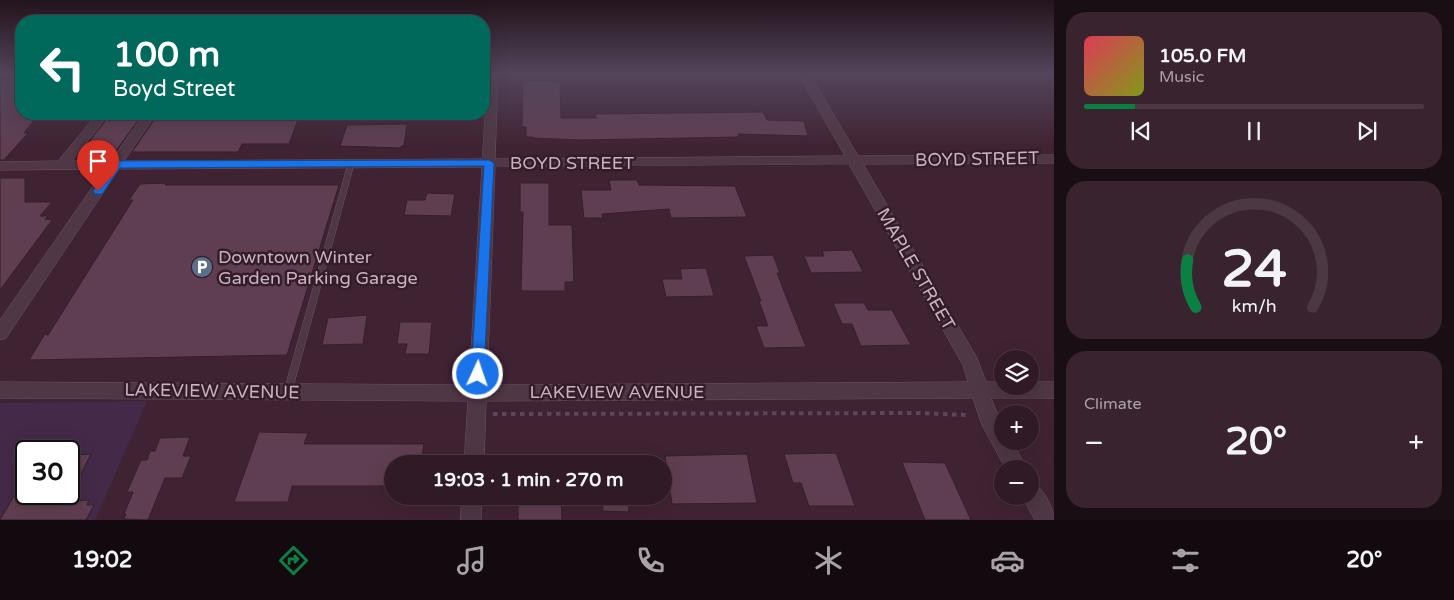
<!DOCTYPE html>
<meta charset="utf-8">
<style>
body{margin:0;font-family:"Varela Round",sans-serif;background:#38232e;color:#f1f3f6;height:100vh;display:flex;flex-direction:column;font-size:19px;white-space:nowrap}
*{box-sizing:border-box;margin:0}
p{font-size:16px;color:#a8a1a7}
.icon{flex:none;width:28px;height:28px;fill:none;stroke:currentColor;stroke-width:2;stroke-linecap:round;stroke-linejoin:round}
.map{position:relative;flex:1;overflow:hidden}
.details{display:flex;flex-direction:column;gap:12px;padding:12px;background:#1a0e15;width:400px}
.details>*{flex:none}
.hud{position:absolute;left:15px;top:15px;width:475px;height:105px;border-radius:20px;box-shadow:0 5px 20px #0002,0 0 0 1px #4b3843;background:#00695c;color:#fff;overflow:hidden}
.buttons{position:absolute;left:994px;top:350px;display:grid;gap:10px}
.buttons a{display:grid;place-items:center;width:45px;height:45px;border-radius:50%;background:#301a26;box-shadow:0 5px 20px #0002,0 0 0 1px #4b3843;font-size:25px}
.speed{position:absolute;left:15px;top:440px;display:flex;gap:10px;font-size:25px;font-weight:700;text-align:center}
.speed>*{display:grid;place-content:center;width:65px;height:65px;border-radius:50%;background:#301a26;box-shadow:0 5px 20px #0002,0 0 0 1px #4b3843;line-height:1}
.speed .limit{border:2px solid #111;border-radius:8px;background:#fff;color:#111}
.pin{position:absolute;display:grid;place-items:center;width:42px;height:42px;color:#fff;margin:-51px -21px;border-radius:50% 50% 50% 0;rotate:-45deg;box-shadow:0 0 5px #0007}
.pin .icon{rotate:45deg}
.me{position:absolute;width:55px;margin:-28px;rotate:3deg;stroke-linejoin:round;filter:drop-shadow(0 0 4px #0008)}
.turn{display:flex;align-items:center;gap:18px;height:105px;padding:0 15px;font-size:22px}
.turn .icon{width:65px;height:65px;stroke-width:2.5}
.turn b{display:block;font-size:35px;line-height:42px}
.big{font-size:38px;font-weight:800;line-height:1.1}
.details .card{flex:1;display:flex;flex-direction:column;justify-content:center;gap:8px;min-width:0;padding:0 18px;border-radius:20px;background:#38232e}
.details .dial{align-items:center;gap:0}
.dial svg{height:130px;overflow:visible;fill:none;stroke:#4b3843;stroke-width:7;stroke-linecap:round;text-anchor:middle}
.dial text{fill:#f1f3f6;stroke:none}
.song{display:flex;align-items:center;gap:15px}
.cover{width:60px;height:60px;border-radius:8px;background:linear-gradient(135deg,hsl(350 70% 55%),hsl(70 70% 35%))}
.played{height:5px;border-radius:2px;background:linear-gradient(90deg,#0b8043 15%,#4b3843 15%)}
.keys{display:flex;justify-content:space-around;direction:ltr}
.heat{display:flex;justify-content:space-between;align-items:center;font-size:28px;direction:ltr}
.trip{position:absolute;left:384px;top:455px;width:288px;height:50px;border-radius:25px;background:#301a26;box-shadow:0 5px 20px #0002,0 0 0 1px #4b3843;font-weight:800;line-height:50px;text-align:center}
.tab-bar{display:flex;height:80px;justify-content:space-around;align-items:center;background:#130a0f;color:#a8a1a7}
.tab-bar .icon{width:35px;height:35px}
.tab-bar .selected{color:#0b8043}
.tab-bar b{font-size:22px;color:#f1f3f6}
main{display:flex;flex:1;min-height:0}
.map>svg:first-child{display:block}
.green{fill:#442a48;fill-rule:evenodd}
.building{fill:#603e51;stroke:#361e2c}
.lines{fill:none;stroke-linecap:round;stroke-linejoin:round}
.service-casing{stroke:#6d5562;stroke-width:1}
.minor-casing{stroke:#6d5562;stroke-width:1}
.path{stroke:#5e455e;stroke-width:4;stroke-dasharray:4.5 4.5;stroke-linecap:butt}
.service{fill:#4f3745;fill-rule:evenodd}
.minor{fill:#4f3745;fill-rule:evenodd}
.route{fill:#1a73e8;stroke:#114b97}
.labels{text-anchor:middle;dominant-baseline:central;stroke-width:5;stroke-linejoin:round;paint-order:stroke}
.street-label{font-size:18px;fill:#cab3bf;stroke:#341c2a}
.poi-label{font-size:18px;fill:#cab3bf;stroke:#341c2a;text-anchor:start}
</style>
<main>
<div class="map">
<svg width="1054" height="520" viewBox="0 0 1054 520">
<rect width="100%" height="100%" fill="#402333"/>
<path class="green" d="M147 401 95 520H0V403ZM26 451H69V494H26Z"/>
<g class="building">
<path d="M6 73H21V114H39L24 133H28L4 160H0V82Z"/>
<path d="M523 81H560L561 118H596L595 114 763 112 767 120 804 121 808 136 738 134 739 137 580 140 533 138V137H526V127H522Z"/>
<path d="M111 114H133L129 119H139L115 152H107L100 158H76Z"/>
<path d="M299 117 289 144H242L238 152H132L155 119Z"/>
<path d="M407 124 404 146H401V148L340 146 347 125Z"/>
<path d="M0 178H25V202H52L40 216H48L45 219 52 220 0 290Z"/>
<path d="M609 180H637L639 185 735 186 747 217 671 218 669 209 602 214 603 218H584L581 190H611Z"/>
<path d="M167 183 165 185H339L287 355 29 360 45 334 48 335 133 200H129L140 184Z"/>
<path d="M520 183H549V225H572L574 282H565V291H521L523 212H520Z"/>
<path d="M427 193 455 194 451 216 404 215 407 200H425Z"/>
<path d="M852 250 863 272 811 273 804 256H824L822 251Z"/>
<path d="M773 255 780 273H777L806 347 764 348 756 326H768L759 301H761L744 256Z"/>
<path d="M706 268 714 296 666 297 662 279H682L680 269Z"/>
<path d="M833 303H864L868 310H892L911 345 861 346 852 324H842Z"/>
<path d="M367 315 363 344 322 345 328 318Z"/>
<path d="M400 322H432L429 354H405L407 344H397Z"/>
<path d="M259 432 308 433 304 444H424L421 464H392V486H292L288 502H234Z"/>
<path d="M190 437 183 456H191L182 478H165L148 520 124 519 126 514H124L133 492H127L141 460H147L150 451H155L160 438Z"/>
<path d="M836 453 855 506H809L801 483H793L784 454Z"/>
<path d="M91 454 67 502 89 500 87 505H94L86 520H0L15 494H69V455Z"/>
<path d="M747 454 757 503 672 504 665 456Z"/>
<path d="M902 462 945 463 971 520H925Z"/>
<path d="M518 496H561L562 520H518Z"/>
<path d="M602 496H628L629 512 603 511Z"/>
</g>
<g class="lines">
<g class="service-casing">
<path id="service" d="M351 162 354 164 292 391 291 394 288 395 285 394 284 391 348 164Z"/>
</g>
<g class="minor-casing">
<g id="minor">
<path d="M488 73H498L495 159 845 156 798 73H809L858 156 1054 155V163L863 164 977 358 986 382H1002V386H1030V382H1054V398H991L1002 425V441H1012L1027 469H1006L982 425 973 398 486 401 484 464H464L468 401 0 398V382L469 385 482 167 119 169 6 338 0 340V320L105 169 0 170V162L58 161 97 114H109L72 161H111L144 114H156L124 161 482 159ZM849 164 963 365 968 382 487 385 495 167Z"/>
<path d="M1048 73H1054V77Z"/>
<path d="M1030 481C1042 486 1054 507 1054 520H1035L1022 496H1030Z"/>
<path d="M462 496H482L481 520H461Z"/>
</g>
</g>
<path class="path" d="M493 414 918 413 967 415 968 417"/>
<use href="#service" class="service"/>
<use href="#minor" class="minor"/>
</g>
<linearGradient id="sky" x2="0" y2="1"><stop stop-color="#23131c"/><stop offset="0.5" stop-color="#53455b"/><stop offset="1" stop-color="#53455b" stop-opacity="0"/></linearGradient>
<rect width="1054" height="146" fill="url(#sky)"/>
<path class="route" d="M489 160 494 163 484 374 482 378 478 380 473 378 471 374 484 166 120 168 102 194H95L93 191 114 162 117 161Z"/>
<defs>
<g id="parking-disc" transform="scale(1.125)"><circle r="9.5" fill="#5c6f8a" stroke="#341c2a"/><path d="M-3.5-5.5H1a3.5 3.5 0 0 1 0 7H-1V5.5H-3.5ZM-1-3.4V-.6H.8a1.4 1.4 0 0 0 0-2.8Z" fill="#fff"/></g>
</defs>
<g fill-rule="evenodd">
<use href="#parking-disc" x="202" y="267"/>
</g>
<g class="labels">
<g class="street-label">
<text transform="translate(977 159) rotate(-1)">BOYD STREET</text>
<text x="572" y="163">BOYD STREET</text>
<text transform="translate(916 269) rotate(60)">MAPLE STREET</text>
<text transform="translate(212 391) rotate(1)">LAKEVIEW AVENUE</text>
<text x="617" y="392">LAKEVIEW AVENUE</text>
</g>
<g class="poi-label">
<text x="218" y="257">Downtown Winter<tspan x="218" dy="21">Garden Parking Garage</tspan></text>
</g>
</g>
</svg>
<div class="buttons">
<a><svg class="icon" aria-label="layers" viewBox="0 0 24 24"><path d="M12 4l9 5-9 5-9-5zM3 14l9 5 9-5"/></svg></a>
<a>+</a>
<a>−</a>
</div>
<div class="speed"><div class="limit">30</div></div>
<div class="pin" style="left:98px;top:191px;background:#d93025"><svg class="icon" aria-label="arrive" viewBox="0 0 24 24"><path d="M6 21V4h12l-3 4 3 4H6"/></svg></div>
<svg class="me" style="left:478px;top:374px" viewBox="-20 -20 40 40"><circle r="17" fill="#1a73e8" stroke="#fff" stroke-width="3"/><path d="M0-11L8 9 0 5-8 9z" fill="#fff"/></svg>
<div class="trip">19:03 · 1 min · 270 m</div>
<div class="hud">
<div class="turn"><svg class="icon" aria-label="left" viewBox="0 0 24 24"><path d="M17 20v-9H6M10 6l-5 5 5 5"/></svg><div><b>100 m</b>Boyd Street</div></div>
</div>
</div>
<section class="details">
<div class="card">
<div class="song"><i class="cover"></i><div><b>105.0 FM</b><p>Music</p></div></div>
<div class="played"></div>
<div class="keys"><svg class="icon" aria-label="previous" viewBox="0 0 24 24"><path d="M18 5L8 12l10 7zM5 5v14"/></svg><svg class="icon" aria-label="pause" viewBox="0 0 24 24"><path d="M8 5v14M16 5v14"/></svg><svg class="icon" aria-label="next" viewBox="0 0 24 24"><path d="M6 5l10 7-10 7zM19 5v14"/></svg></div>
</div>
<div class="card dial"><svg viewBox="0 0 100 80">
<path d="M14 69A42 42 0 1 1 86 69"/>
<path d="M14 69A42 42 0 0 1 9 40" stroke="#0b8043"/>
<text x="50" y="56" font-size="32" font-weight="700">24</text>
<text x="50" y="72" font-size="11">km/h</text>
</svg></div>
<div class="card"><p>Climate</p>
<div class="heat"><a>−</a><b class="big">20°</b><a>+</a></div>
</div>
</section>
</main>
<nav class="tab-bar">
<b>19:02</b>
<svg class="icon selected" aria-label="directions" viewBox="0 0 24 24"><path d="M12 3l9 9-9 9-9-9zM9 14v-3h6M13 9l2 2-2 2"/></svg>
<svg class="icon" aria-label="music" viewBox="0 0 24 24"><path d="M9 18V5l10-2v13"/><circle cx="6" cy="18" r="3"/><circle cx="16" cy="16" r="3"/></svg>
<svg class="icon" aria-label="phone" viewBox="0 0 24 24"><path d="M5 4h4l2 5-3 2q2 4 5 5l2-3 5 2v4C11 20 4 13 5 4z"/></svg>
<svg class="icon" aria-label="climate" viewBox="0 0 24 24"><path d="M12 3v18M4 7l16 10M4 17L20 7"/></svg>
<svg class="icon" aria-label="car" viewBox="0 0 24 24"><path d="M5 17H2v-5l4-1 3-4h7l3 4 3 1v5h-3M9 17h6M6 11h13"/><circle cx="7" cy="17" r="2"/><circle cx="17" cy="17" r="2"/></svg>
<svg class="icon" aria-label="filters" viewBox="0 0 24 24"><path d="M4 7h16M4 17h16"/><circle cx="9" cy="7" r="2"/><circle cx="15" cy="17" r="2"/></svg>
<b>20°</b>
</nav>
